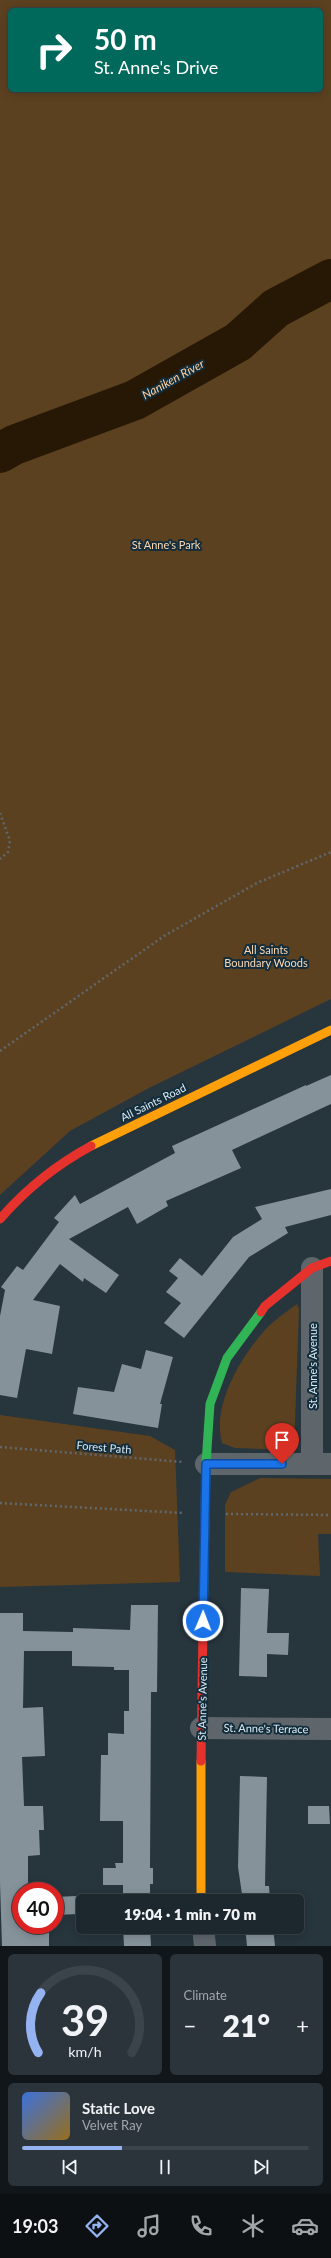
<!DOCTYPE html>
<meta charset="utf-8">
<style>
body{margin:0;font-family:Lato,sans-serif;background:#2a343a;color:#f1f3f6;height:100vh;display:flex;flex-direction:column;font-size:15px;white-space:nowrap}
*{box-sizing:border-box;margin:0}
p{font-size:13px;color:#a0a6aa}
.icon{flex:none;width:22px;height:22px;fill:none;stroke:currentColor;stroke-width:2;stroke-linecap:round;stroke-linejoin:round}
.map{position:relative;height:1946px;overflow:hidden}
.panel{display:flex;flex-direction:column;gap:8px;padding:8px;background:#101619;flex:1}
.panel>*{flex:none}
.banner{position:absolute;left:8px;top:8px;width:315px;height:84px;border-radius:6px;box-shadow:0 2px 10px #0003,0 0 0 1px #3b444a;background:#00695c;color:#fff;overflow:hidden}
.speed{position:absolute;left:12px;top:1882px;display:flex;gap:8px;font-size:20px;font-weight:700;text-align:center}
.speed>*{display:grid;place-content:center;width:52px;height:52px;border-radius:50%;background:#1d282e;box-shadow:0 2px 10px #0003,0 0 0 1px #3b444a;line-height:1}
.speed .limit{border:6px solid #d22;background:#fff;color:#111}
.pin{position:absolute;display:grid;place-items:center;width:34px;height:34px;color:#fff;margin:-41px -17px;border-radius:50% 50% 50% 0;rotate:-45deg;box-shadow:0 0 4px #0007}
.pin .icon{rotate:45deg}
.me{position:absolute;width:44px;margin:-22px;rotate:1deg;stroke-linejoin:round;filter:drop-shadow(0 0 3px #0008)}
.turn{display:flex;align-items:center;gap:14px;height:84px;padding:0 20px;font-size:18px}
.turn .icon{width:52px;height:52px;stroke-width:2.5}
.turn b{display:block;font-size:28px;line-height:34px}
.big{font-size:30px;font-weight:800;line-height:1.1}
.panel .card{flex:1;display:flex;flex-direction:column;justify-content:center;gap:6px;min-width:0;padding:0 14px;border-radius:6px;background:#2a343a}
.panel .dial{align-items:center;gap:0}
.dial svg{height:104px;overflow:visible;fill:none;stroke:#3b444a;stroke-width:7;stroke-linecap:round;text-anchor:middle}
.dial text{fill:#f1f3f6;stroke:none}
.song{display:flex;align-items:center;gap:12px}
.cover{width:48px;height:48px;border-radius:6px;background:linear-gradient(135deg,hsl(220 70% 55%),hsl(40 70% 35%))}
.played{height:4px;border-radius:2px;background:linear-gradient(90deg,#95b2f1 35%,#3b444a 35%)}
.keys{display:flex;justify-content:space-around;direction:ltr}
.heat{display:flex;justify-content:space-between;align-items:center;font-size:22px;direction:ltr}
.panel .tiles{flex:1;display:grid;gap:8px;grid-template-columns:1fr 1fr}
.card:last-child{grid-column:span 2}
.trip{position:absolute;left:76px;top:1894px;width:228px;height:40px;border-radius:6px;background:#1d282e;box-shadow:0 2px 10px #0003,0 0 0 1px #3b444a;font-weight:800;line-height:40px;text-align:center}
.menu{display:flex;height:64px;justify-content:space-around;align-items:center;background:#0c1012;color:#a0a6aa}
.menu .icon{width:28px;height:28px}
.menu .active{color:#95b2f1}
.menu b{font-size:18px;color:#f1f3f6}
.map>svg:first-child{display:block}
.green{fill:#5c4120;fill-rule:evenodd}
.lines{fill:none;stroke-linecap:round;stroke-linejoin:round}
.river{stroke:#271805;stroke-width:40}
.building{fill:#86929a}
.path{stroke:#60686d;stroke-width:2.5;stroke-dasharray:2 3;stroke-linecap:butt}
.street{stroke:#5e666c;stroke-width:22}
.fast{stroke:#30b455;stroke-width:9}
.slow{stroke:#ff9f0a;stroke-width:9}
.jam{stroke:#e5322d;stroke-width:9}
.route-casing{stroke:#114b97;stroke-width:10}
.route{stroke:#1a73e8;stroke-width:7}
.labels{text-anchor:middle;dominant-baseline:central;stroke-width:4;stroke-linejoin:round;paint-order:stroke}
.park-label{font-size:11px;fill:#fcd8b2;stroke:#132d3c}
.street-label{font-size:11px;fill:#dcecf5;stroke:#132d3c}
.water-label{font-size:12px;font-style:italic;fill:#fecf9c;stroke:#132d3c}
</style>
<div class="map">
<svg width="331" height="1946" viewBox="0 0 331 1946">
<rect width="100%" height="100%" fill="#27353d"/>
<g class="green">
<path d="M0 0H331V999L149 1088 70 1131 0 1195ZM10 10H321V90H10Z"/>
<path d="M297 1304 299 1309 294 1450 235 1448 222 1443C212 1405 240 1359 264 1331 273 1321 286 1312 297 1304Z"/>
<path d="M0 1415 150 1436 175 1450 180 1582 0 1587Z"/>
<path d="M260 1478 331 1479V1534H318L320 1576 225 1572V1505L231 1492Z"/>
</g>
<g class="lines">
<path class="river" d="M0 453 14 445 135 400 238 342 276 308 331 279"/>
</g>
<g class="building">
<path d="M331 1075V1104L232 1150 241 1168 166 1201 168 1206 137 1224 128 1207 69 1239 119 1275 106 1293 84 1278 83 1282 60 1264 33 1300 60 1306 52 1354 26 1349 17 1398 0 1395V1316L5 1290 1 1287 17 1266 23 1270 59 1222 54 1218 75 1195 80 1204 175 1153 172 1146 306 1085V1086Z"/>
<path d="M331 1189V1215L285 1227 288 1233 249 1257 184 1338 164 1323 181 1303 166 1292 178 1278 169 1271 180 1258 202 1276 233 1237 262 1219 255 1207Z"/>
<path d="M146 1350 173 1357 160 1404H162L158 1428 73 1414 78 1387 114 1392 122 1364 141 1369Z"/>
<path d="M241 1588 269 1589 267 1633H289L288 1655 267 1654V1677L239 1676Z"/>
<path d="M131 1605H158L157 1692H151L150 1868H153V1884H150V1901H123V1885H103V1868H116L115 1863H123V1821H100L101 1755H108V1733L124 1734V1711H129V1670H114V1667L72 1666V1651H24L23 1708 43 1707 45 1756 22 1757 24 1806H43L44 1830H39L40 1855 28 1856V1891H21V1925H49V1946H2L0 1883V1613H23V1631L73 1632V1628L130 1630Z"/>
<path d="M240 1776 267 1777 265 1886H269L270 1901H243L238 1867Z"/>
<path d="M308 1806H329L330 1824H308Z"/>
<path d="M77 1896 78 1914 55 1915V1897Z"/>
<path d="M123 1927H150L151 1946H124Z"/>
<path d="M245 1927H273L275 1946H247Z"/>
</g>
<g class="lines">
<g class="path">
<path d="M0 813 10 841 8 852 0 859"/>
<path d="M0 1051 164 936 257 883 331 852"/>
<path d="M0 1447 183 1462"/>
<path d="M0 1503 183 1513"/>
<path d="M226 1514 331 1515"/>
</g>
<g class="street">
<path d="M312 1463V1268"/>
<path d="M206 1464H331"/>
<path d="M201 1728 331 1729"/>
<path d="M203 1927 205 1946"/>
</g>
<path class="fast" d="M203 1626 206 1464 210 1404 227 1358 261 1312"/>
<g class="slow">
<path d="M91 1146 331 1030"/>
<path d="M201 1761V1901"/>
</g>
<g class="jam">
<path d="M0 1219C26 1189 56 1165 91 1146"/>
<path d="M261 1312 265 1306 312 1268 331 1261"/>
<path d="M201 1761 203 1626"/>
</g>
</g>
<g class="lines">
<g class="route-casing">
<path id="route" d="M203 1621 206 1464H282"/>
</g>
<use href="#route" class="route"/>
</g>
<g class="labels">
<g class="park-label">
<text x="166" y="544">St Anne's Park</text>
<text x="266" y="949">All Saints<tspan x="266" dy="13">Boundary Woods</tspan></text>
</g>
<g class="street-label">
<text transform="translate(153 1102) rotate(-26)">All Saints Road</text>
<text transform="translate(312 1366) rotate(-90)">St. Anne's Avenue</text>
<text transform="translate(104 1447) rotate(5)">Forest Path</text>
<text transform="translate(202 1699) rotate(-89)">St Anne's Avenue</text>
<text transform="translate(266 1728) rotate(1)">St. Anne's Terrace</text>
</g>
<g class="water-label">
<text transform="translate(173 379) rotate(-29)">Naniken River</text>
</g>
</g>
</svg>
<div class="speed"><div class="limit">40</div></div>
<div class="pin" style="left:282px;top:1464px;background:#d93025"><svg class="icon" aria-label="arrive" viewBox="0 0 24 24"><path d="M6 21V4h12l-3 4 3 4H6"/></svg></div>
<svg class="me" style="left:203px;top:1621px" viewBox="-20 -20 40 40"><circle r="17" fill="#1a73e8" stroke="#fff" stroke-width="3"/><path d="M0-11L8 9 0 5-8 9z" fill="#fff"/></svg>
<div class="trip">19:04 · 1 min · 70 m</div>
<div class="banner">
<div class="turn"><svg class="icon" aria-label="right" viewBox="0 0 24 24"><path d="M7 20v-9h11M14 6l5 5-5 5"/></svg><div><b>50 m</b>St. Anne's Drive</div></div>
</div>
</div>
<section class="panel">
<div class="tiles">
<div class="card dial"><svg viewBox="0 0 100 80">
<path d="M14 69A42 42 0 1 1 86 69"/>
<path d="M14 69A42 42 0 0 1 16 23" stroke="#95b2f1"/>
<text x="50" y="56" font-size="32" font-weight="700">39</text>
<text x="50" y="72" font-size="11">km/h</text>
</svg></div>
<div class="card"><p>Climate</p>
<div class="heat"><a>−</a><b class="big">21°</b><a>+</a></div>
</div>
<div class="card">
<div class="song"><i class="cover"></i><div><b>Static Love</b><p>Velvet Ray</p></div></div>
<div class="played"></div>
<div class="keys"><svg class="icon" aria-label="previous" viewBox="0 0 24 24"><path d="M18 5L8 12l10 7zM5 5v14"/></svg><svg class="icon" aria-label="pause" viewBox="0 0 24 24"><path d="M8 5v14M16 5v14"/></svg><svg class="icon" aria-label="next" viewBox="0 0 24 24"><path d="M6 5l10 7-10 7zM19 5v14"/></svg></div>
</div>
</div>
</section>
<nav class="menu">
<b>19:03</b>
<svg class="icon active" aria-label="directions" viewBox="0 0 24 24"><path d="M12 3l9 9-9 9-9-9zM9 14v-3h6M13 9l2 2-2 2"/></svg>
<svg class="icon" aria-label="music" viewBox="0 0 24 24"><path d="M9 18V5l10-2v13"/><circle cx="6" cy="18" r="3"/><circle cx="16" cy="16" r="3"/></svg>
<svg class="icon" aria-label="phone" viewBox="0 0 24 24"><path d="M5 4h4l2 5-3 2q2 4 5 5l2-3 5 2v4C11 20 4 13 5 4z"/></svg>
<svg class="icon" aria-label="climate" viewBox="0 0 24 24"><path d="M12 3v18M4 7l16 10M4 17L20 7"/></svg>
<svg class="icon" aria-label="car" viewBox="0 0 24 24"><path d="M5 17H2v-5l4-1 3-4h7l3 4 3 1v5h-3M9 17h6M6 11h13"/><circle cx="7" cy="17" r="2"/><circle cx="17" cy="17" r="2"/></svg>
</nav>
